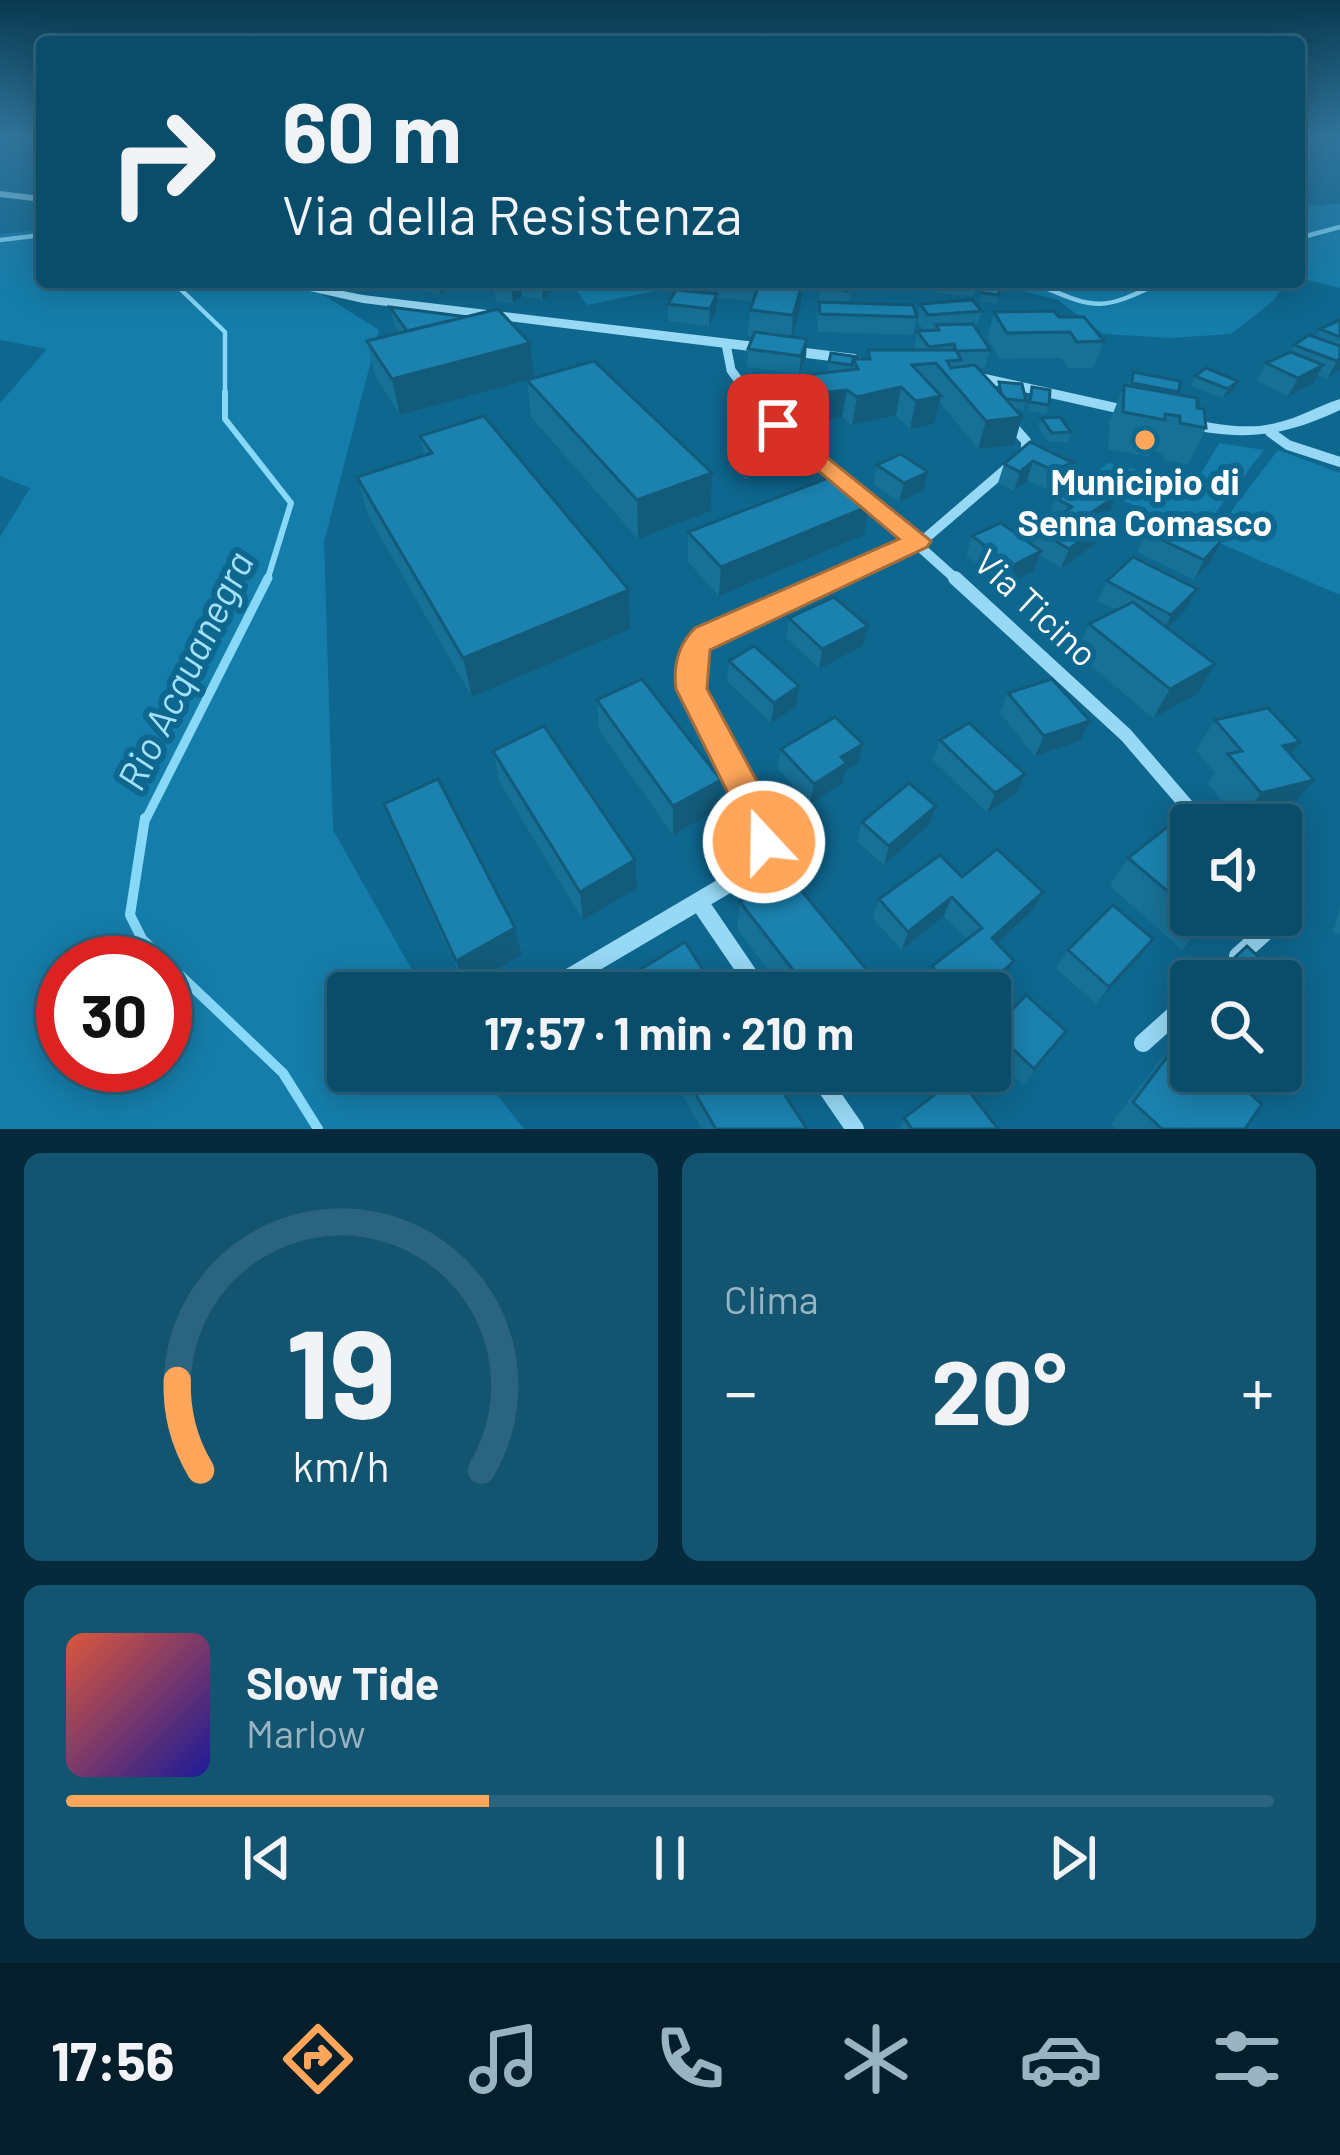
<!DOCTYPE html>
<html lang="it">
<meta charset="utf-8">
<style>
body{margin:0;font-family:Barlow,sans-serif;background:#135471;color:#f1f3f6;height:100vh;display:flex;flex-direction:column;font-size:45px;white-space:nowrap}
*{box-sizing:border-box;margin:0}
p{font-size:39px;color:#99b4c1}
.icon{flex:none;width:66px;height:66px;fill:none;stroke:currentColor;stroke-width:2;stroke-linecap:round;stroke-linejoin:round}
.map{position:relative;height:1129px;overflow:hidden}
.sheet{display:flex;flex-direction:column;gap:24px;padding:24px;background:#062a3b;flex:1}
.sheet>*{flex:none}
.top-card{position:absolute;left:36px;top:36px;width:1269px;height:252px;border-radius:12px;box-shadow:0 6px 30px #0003,0 0 0 3px #2a647e;background:#0a4d6b;color:#f1f3f6;overflow:hidden}
.buttons{position:absolute;left:1170px;top:804px;display:grid;gap:24px}
.buttons a{display:grid;place-items:center;width:132px;height:132px;border-radius:12px;background:#0a4d6b;box-shadow:0 6px 30px #0003,0 0 0 3px #2a647e;font-size:60px}
.speed{position:absolute;left:36px;top:936px;display:flex;gap:24px;font-size:60px;font-weight:700;text-align:center}
.speed>*{display:grid;place-content:center;width:156px;height:156px;border-radius:50%;background:#0a4d6b;box-shadow:0 6px 30px #0003,0 0 0 3px #2a647e;line-height:1}
.speed .limit{border:18px solid #d22;background:#fff;color:#111}
.pin{position:absolute;display:grid;place-items:center;width:102px;height:102px;color:#fff;margin:-51px;border-radius:24px;box-shadow:0 6px 18px #0006}
.me{position:absolute;width:132px;margin:-66px;rotate:339deg;stroke-linejoin:round;filter:drop-shadow(0 0 9px #0008)}
.turn{display:flex;align-items:center;gap:42px;height:252px;padding:0 48px;font-size:54px}
.turn .icon{width:156px;height:156px;stroke-width:2.5}
.turn b{display:block;font-size:84px;line-height:102px}
.big{font-size:90px;font-weight:700;line-height:1.1}
.sheet .widget{flex:1;display:flex;flex-direction:column;justify-content:center;gap:18px;min-width:0;padding:0 42px;border-radius:18px;background:#135471}
.sheet .dial{align-items:center;gap:0}
.dial svg{height:312px;overflow:visible;fill:none;stroke:#2a647e;stroke-width:7;stroke-linecap:round;text-anchor:middle}
.dial text{fill:#f1f3f6;stroke:none}
.song{display:flex;align-items:center;gap:36px}
.cover{width:144px;height:144px;border-radius:18px;background:linear-gradient(135deg,hsl(10 70% 55%),hsl(240 70% 35%))}
.played{height:12px;border-radius:6px;background:linear-gradient(90deg,#ffa65a 35%,#2a647e 35%)}
.keys{display:flex;justify-content:space-around;direction:ltr}
.heat{display:flex;justify-content:space-between;align-items:center;font-size:66px;direction:ltr}
.sheet .tiles{flex:1;display:grid;gap:24px;grid-template-columns:1fr 1fr}
.widget:last-child{grid-column:span 2}
.trip{position:absolute;left:327px;top:972px;width:684px;height:120px;border-radius:12px;background:#0a4d6b;box-shadow:0 6px 30px #0003,0 0 0 3px #2a647e;font-weight:700;line-height:120px;text-align:center}
.dock{display:flex;height:192px;justify-content:space-around;align-items:center;background:#041f2b;color:#99b4c1}
.dock .icon{width:84px;height:84px}
.dock .selected{color:#ffa65a}
.dock b{font-size:54px;color:#f1f3f6}
.map>svg:first-child{display:block}
.green{fill:#157daa;fill-rule:evenodd}
.lines{fill:none;stroke-linecap:round;stroke-linejoin:round}
.stream-far3{stroke:#88d8f8;stroke-width:4.5}
.stream-far2{stroke:#88d8f8;stroke-width:6}
.stream-far1{stroke:#88d8f8;stroke-width:9}
.stream{stroke:#88d8f8;stroke-width:10}
.minor-far3{stroke:#97d8f4;stroke-width:9}
.minor-far2{stroke:#97d8f4;stroke-width:10}
.minor-far1{stroke:#97d8f4;stroke-width:14}
.minor{stroke:#97d8f4;stroke-width:18}
.tertiary{fill:#97d8f4;fill-rule:evenodd}
.wall{fill:#177096}
.shaded-wall{fill:#135b7a}
.building{fill:#1b82af;stroke:#135b7a;stroke-width:3}
.route{fill:#ffa65a;stroke:#a66c3a;stroke-width:3}
.poi-dot{fill:#ffa65a;stroke:#0e678f;stroke-width:4.5}
.labels{text-anchor:middle;dominant-baseline:central;stroke-width:12;stroke-linejoin:round;paint-order:stroke}
.poi-label{font-size:36px;font-weight:bold;fill:#fff;stroke:#0e678f}
.street-label{font-size:36px;fill:#fff;stroke:#0e678f}
.water-label{font-size:39px;font-style:italic;fill:#a3e1fb;stroke:#0e678f}
</style>
<div class="map">
<svg width="1340" height="1129" viewBox="0 0 1340 1129">
<rect width="100%" height="100%" fill="#0e678f"/>
<g class="green">
<path d="M1340 204V288L1299 278V206Z"/>
<path d="M42 230V282H303L379 330 324 542 333 830 425 993H348V1071H478L524 1129H0V537L30 488 0 476V403L47 349 0 340V234ZM63 963H165V1065H63Z"/>
<path d="M570 282H698L587 305Z"/>
<path d="M988 282H1286L1272 302 1231 334 1170 338 1103 334 1058 300Z"/>
<path d="M1219 443 1264 450 1199 534 1081 482 1109 463 1154 474 1202 472Z"/>
<path d="M1278 450 1340 473V595L1210 539Z"/>
</g>
<g class="lines">
<g class="stream-far3">
<path d="M1299 238 1340 227"/>
<path d="M0 240 42 235"/>
<path d="M173 282 225 332V395"/>
<path d="M1031 282C1095 308 1097 314 1161 282"/>
</g>
<path class="stream-far2" d="M225 392V419L291 503 267 581"/>
<path class="stream-far1" d="M145 821 268 578"/>
<path class="stream" d="M145 818 130 915 142 939 283 1073 318 1129"/>
<path class="minor-far3" d="M726 344 731 370 749 395"/>
<g class="minor-far2">
<path d="M747 392 958 581"/>
<path d="M1270 432 1288 445 1340 462"/>
<path d="M828 581 927 537 1026 452V441L1009 422"/>
</g>
<g class="minor-far1">
<path d="M955 578 1126 735 1200 821"/>
<path d="M759 821 693 691 691 662 705 636 835 578"/>
</g>
<g class="minor">
<path d="M1197 818 1203 825"/>
<path d="M699 902 761 993"/>
<path d="M1238 956 1263 934 1258 915"/>
<path d="M543 993 750 871 762 844 758 818"/>
<path d="M1143 1043 1191 1000"/>
<path d="M815 1071 855 1129"/>
</g>
<g class="tertiary">
<path d="M0 191 42 196V202L0 197Z"/>
<path d="M270 282H298L363 295 855 354 863 359 855 364 363 303Z"/>
<path d="M963 369 1143 409 1152 414 1143 419 957 377 955 374Z"/>
<path d="M1340 399V410C1279 439 1239 441 1174 426L1171 422 1180 417C1211 423 1244 431 1276 423 1299 418 1318 406 1340 399Z"/>
</g>
</g>
<g class="wall">
<path d="M0 137H42V144L0 140Z"/>
<path d="M420 282H456L440 294 422 291Z"/>
<path d="M496 282H552V291L543 300 522 296 513 304 496 301 493 284Z"/>
<path d="M718 282H756L752 301 717 298Z"/>
<path d="M803 282 801 306 792 337 806 357 799 374 747 367 748 349 753 336H748L750 310Z"/>
<path d="M853 282 848 303 917 317 913 335 818 332 817 319 821 287Z"/>
<path d="M937 282H978L974 296 936 293Z"/>
<path d="M982 282 999 295 997 304 980 302Z"/>
<path d="M717 294 716 311 709 326 668 321V304Z"/>
<path d="M920 304 982 311 976 328 990 350 985 368H978L997 389 999 382 1026 401 1023 410 1016 409 1022 417 1014 445 978 449 939 401 934 424 910 429 896 415 852 425 842 417 788 424 778 405 781 378 833 372 828 371 829 362 867 359 868 350H914L917 331H924L917 321Z"/>
<path d="M390 307 534 378 400 415 375 376 367 341 400 333 394 325Z"/>
<path d="M994 312 1059 317 1104 341 1094 368H1068L1061 358 1000 359 987 338Z"/>
<path d="M1340 320V368L1327 379 1318 375 1313 384 1288 396 1257 381 1266 363 1291 352 1294 345 1315 338 1320 329Z"/>
<path d="M1133 372 1179 392 1178 395 1197 408 1206 428 1188 465 1164 460V453L1152 451 1149 457 1108 449 1110 421 1124 385 1128 386Z"/>
<path d="M1195 376 1238 381 1234 390 1223 398 1191 386Z"/>
<path d="M527 380 712 473 711 511 638 539 531 417Z"/>
<path d="M1032 387 1049 405 1046 414 1028 411Z"/>
<path d="M1041 418 1071 432 1068 442H1049L1038 427Z"/>
<path d="M420 436 629 590 630 629 472 697 368 515 357 477 424 456Z"/>
<path d="M1030 442 1073 463 1066 482 1047 489 1027 481 1014 491 998 483 1004 464Z"/>
<path d="M877 465 928 472 923 491 899 502 874 484Z"/>
<path d="M1055 498 1108 516 1099 522 1096 544 1061 568 1039 555 1034 571 1005 586 966 556 972 536 1032 545 1037 530 1052 520 1048 518Z"/>
<path d="M869 506 864 535 719 596 688 562V532Z"/>
<path d="M1146 532 1211 561 1194 580 1137 552Z"/>
<path d="M1107 581 1186 609 1167 628 1197 694 1153 718 1076 653 1089 624 1116 610 1098 601Z"/>
<path d="M789 618 868 626 863 646 819 669 787 638Z"/>
<path d="M729 661 796 707 771 723 727 681Z"/>
<path d="M1008 693 1080 741 1035 756 1000 713Z"/>
<path d="M597 700 719 809 673 835 599 730Z"/>
<path d="M1215 720 1300 742 1291 755 1314 780 1290 809 1239 823 1208 784 1215 773 1196 750Z"/>
<path d="M940 740 1025 774 1016 794 987 813 933 760Z"/>
<path d="M863 744 858 763 845 772 843 783 810 804 778 769 781 749Z"/>
<path d="M493 751 637 888 583 920 499 781Z"/>
<path d="M384 804 522 955 465 987 395 833Z"/>
<path d="M862 822 929 825 884 865 857 841Z"/>
<path d="M1191 833V915H1219L1182 950 1110 886 1128 858Z"/>
<path d="M962 877 1043 892 1033 910 997 944 1014 961 1004 979 988 993H933L925 984 932 966 967 940 944 916 902 950 873 918 879 899Z"/>
<path d="M740 902 886 993H785L737 929Z"/>
<path d="M1340 906V936L1333 932Z"/>
<path d="M1153 939 1140 957 1096 1004 1056 968 1068 950Z"/>
<path d="M628 977 718 993H629Z"/>
<path d="M1191 998V1019L1182 1008Z"/>
<path d="M993 1030 1054 1048 1023 1085 990 1053V1036Z"/>
<path d="M1182 1037 1245 1129H1116L1111 1124 1159 1061Z"/>
<path d="M668 1071H769L807 1129H702Z"/>
<path d="M844 1071H872L854 1085Z"/>
<path d="M904 1118 998 1129H899Z"/>
</g>
<g class="shaded-wall">
<path d="M437 282H456L440 294Z"/>
<path d="M517 282H521L522 296 513 304 511 287Z"/>
<path d="M542 282H552V291L543 300Z"/>
<path d="M803 282 801 306 791 341 793 315Z"/>
<path d="M717 294 716 311 709 326 710 309Z"/>
<path d="M807 339 806 357 799 374 801 356Z"/>
<path d="M530 343 534 378 400 415 392 379Z"/>
<path d="M1340 358V368L1327 379 1337 361Z"/>
<path d="M1323 365 1313 384 1288 396 1298 378Z"/>
<path d="M1238 381 1234 390 1223 398 1228 389Z"/>
<path d="M901 387 896 415 852 425 857 397Z"/>
<path d="M847 390 842 417 788 424 791 396Z"/>
<path d="M941 396 934 424 910 429 916 401Z"/>
<path d="M1022 417 1014 445 978 449 986 421Z"/>
<path d="M1033 461 1027 481 1014 491 1020 472Z"/>
<path d="M1073 463 1066 482 1047 489 1053 470Z"/>
<path d="M928 472 923 491 899 502 904 483Z"/>
<path d="M712 473 711 511 638 539 637 500Z"/>
<path d="M1116 496 1108 516 1080 535 1088 515Z"/>
<path d="M869 506 864 535 719 596 721 567Z"/>
<path d="M1104 524 1096 544 1061 568 1069 549Z"/>
<path d="M1221 541 1211 561 1194 580 1204 560Z"/>
<path d="M1041 551 1034 571 1005 586 1012 566Z"/>
<path d="M1197 589 1186 609 1161 635 1171 615Z"/>
<path d="M629 590 630 629 472 697 463 658Z"/>
<path d="M868 626 863 646 819 669 822 649Z"/>
<path d="M1215 664 1197 694 1153 718 1170 689Z"/>
<path d="M799 686 796 707 771 723 774 703Z"/>
<path d="M1090 721 1080 741 1035 756 1044 736Z"/>
<path d="M1300 742 1278 772 1283 746Z"/>
<path d="M863 744 858 763 845 772 843 783 810 804 814 784 841 757Z"/>
<path d="M1025 774 1016 794 987 813 995 793Z"/>
<path d="M721 780 719 809 673 835V806Z"/>
<path d="M1314 780 1290 809 1239 823 1261 793Z"/>
<path d="M936 806 929 825 884 865 889 846Z"/>
<path d="M635 860 637 888 583 920 580 892Z"/>
<path d="M1043 892 1033 910 983 957 992 938Z"/>
<path d="M952 897 944 916 902 950 908 932Z"/>
<path d="M1213 915H1219L1182 950 1205 923Z"/>
<path d="M515 928 522 955 465 987 456 961Z"/>
<path d="M1153 939 1140 957 1096 1004 1109 987Z"/>
<path d="M1014 961 1004 979 988 993H978Z"/>
<path d="M859 1071H872L854 1085Z"/>
</g>
<g class="building">
<path d="M496 282H517L511 287 493 284Z"/>
<path d="M760 282H803L793 315 750 310Z"/>
<path d="M824 282H852L848 291 821 287Z"/>
<path d="M983 282H1000L999 295 982 293Z"/>
<path d="M676 290 717 294 710 309 668 304Z"/>
<path d="M972 300 982 311 928 315 920 304Z"/>
<path d="M819 302 913 305 917 317 820 314Z"/>
<path d="M390 307 468 317 407 331Z"/>
<path d="M498 309 530 343 392 379 367 341Z"/>
<path d="M1054 311 1059 317H1084L1104 341 1077 342 1070 332 1007 333 994 312Z"/>
<path d="M1340 320V337L1320 329Z"/>
<path d="M973 324 990 350 956 351 954 344 929 347 917 331 939 330 936 325Z"/>
<path d="M755 332 807 339 801 356 748 349Z"/>
<path d="M1309 335 1340 346V358L1337 361 1294 345Z"/>
<path d="M868 350H956L961 360 947 361 951 368 975 365 1022 417 986 421 936 363 912 365 941 396 916 401 901 387 857 397 847 390 791 396 781 378 858 369 853 359H870Z"/>
<path d="M1291 352 1323 365 1298 378 1266 363Z"/>
<path d="M831 353 858 357 857 359H853L852 365 829 362Z"/>
<path d="M594 361 712 473 637 500 527 380Z"/>
<path d="M1206 368 1238 381 1228 389 1195 376Z"/>
<path d="M1133 372 1180 381 1179 392 1132 383Z"/>
<path d="M999 382 1022 384 1026 401 1006 399 1001 393Z"/>
<path d="M1124 385 1197 398V408L1204 409 1206 428 1180 423V416L1165 414V420L1123 412Z"/>
<path d="M1032 387 1050 390 1049 405 1030 402Z"/>
<path d="M484 416 629 590 463 658 357 477 432 453 420 436Z"/>
<path d="M1060 417 1071 432 1052 433 1041 418Z"/>
<path d="M1030 442 1073 463 1053 470 1033 461 1020 472 1004 464Z"/>
<path d="M901 454 928 472 904 483 877 465Z"/>
<path d="M833 476 869 506 721 567 688 532Z"/>
<path d="M1084 479 1116 496 1088 515 1104 524 1069 549 1037 530 1072 507 1055 498Z"/>
<path d="M1164 514 1221 541 1204 560 1146 532Z"/>
<path d="M1001 523 1041 551 1012 566 972 536Z"/>
<path d="M1133 557 1197 589 1171 615 1107 581Z"/>
<path d="M834 597 868 626 822 649 789 618Z"/>
<path d="M1133 602 1215 664 1170 689 1089 624Z"/>
<path d="M754 646 799 686 774 703 729 661Z"/>
<path d="M642 679 721 780 673 806 597 700Z"/>
<path d="M1052 679 1090 721 1044 736 1008 693Z"/>
<path d="M1268 708 1300 742 1283 746 1314 780 1261 793 1228 754 1242 751 1215 720Z"/>
<path d="M835 717 863 744 841 757 847 763 814 784 781 749Z"/>
<path d="M969 723 1025 774 995 793 940 740Z"/>
<path d="M544 726 635 860 580 892 493 751Z"/>
<path d="M438 779 515 928 456 961 384 804Z"/>
<path d="M909 783 936 806 889 846 862 822Z"/>
<path d="M1175 821 1191 833V911L1128 858Z"/>
<path d="M997 849 1043 892 992 938 1014 961 978 993H957L932 966 982 928 952 897 908 932 879 899 940 855 962 877Z"/>
<path d="M786 872 886 993H811L740 902Z"/>
<path d="M1113 905 1153 939 1109 987 1068 950Z"/>
<path d="M1196 915H1213L1205 923Z"/>
<path d="M685 942 718 993H637L628 977Z"/>
<path d="M1247 946 1284 981 1281 983V981H1210Z"/>
<path d="M1026 995 1066 1031 1034 1069 993 1030Z"/>
<path d="M1182 1037 1191 1044V1071H1223L1262 1104 1245 1129H1162L1133 1102Z"/>
<path d="M682 1071H769L807 1129H716Z"/>
<path d="M958 1077 998 1129H912L904 1118Z"/>
</g>
<linearGradient id="sky" x2="0" y2="1"><stop stop-color="#08394f"/><stop offset="0.46" stop-color="#30749b"/><stop offset="1" stop-color="#30749b" stop-opacity="0"/></linearGradient>
<rect width="1340" height="295" fill="url(#sky)"/>
<path class="route" d="M778 418 931 541 927 547 710 650 707 689 780 824 782 842 776 853 764 858 751 853 744 825 676 689C673 666 678 645 695 628L899 539 770 430V420Z"/>
<circle class="poi-dot" cx="1145" cy="440" r="12"/>
<g class="labels">
<g class="poi-label">
<text x="1145" y="480">Municipio di<tspan x="1145" dy="41">Senna Comasco</tspan></text>
</g>
<g class="street-label">
<text transform="translate(1037 607) rotate(43)">Via Ticino</text>
</g>
<g class="water-label">
<text transform="translate(184 670) rotate(-64)">Rio Acquanegra</text>
</g>
</g>
</svg>
<div class="buttons">
<a><svg class="icon" aria-label="sound" viewBox="0 0 24 24"><path d="M4 9h4l5-4v14l-5-4H4zM17 9q2 3 0 6"/></svg></a>
<a><svg class="icon" aria-label="search" viewBox="0 0 24 24"><circle cx="10" cy="10" r="6"/><path d="M15 15l6 6"/></svg></a>
</div>
<div class="speed"><div class="limit">30</div></div>
<div class="pin" style="left:778px;top:425px;background:#d93025"><svg class="icon" aria-label="arrive" viewBox="0 0 24 24"><path d="M6 21V4h12l-3 4 3 4H6"/></svg></div>
<svg class="me" style="left:764px;top:842px" viewBox="-20 -20 40 40"><circle r="17" fill="#ffa65a" stroke="#fff" stroke-width="3"/><path d="M0-11L8 9 0 5-8 9z" fill="#fff"/></svg>
<div class="trip">17:57 · 1 min · 210 m</div>
<div class="top-card">
<div class="turn"><svg class="icon" aria-label="right" viewBox="0 0 24 24"><path d="M7 20v-9h11M14 6l5 5-5 5"/></svg><div><b>60 m</b>Via della Resistenza</div></div>
</div>
</div>
<section class="sheet">
<div class="tiles">
<div class="widget dial"><svg viewBox="0 0 100 80">
<path d="M14 69A42 42 0 1 1 86 69"/>
<path d="M14 69A42 42 0 0 1 8 46" stroke="#ffa65a"/>
<text x="50" y="56" font-size="32" font-weight="700">19</text>
<text x="50" y="72" font-size="11">km/h</text>
</svg></div>
<div class="widget"><p>Clima</p>
<div class="heat"><a>−</a><b class="big">20°</b><a>+</a></div>
</div>
<div class="widget">
<div class="song"><i class="cover"></i><div><b>Slow Tide</b><p>Marlow</p></div></div>
<div class="played"></div>
<div class="keys"><svg class="icon" aria-label="previous" viewBox="0 0 24 24"><path d="M18 5L8 12l10 7zM5 5v14"/></svg><svg class="icon" aria-label="pause" viewBox="0 0 24 24"><path d="M8 5v14M16 5v14"/></svg><svg class="icon" aria-label="next" viewBox="0 0 24 24"><path d="M6 5l10 7-10 7zM19 5v14"/></svg></div>
</div>
</div>
</section>
<nav class="dock">
<b>17:56</b>
<svg class="icon selected" aria-label="directions" viewBox="0 0 24 24"><path d="M12 3l9 9-9 9-9-9zM9 14v-3h6M13 9l2 2-2 2"/></svg>
<svg class="icon" aria-label="music" viewBox="0 0 24 24"><path d="M9 18V5l10-2v13"/><circle cx="6" cy="18" r="3"/><circle cx="16" cy="16" r="3"/></svg>
<svg class="icon" aria-label="phone" viewBox="0 0 24 24"><path d="M5 4h4l2 5-3 2q2 4 5 5l2-3 5 2v4C11 20 4 13 5 4z"/></svg>
<svg class="icon" aria-label="climate" viewBox="0 0 24 24"><path d="M12 3v18M4 7l16 10M4 17L20 7"/></svg>
<svg class="icon" aria-label="car" viewBox="0 0 24 24"><path d="M5 17H2v-5l4-1 3-4h7l3 4 3 1v5h-3M9 17h6M6 11h13"/><circle cx="7" cy="17" r="2"/><circle cx="17" cy="17" r="2"/></svg>
<svg class="icon" aria-label="filters" viewBox="0 0 24 24"><path d="M4 7h16M4 17h16"/><circle cx="9" cy="7" r="2"/><circle cx="15" cy="17" r="2"/></svg>
</nav>
